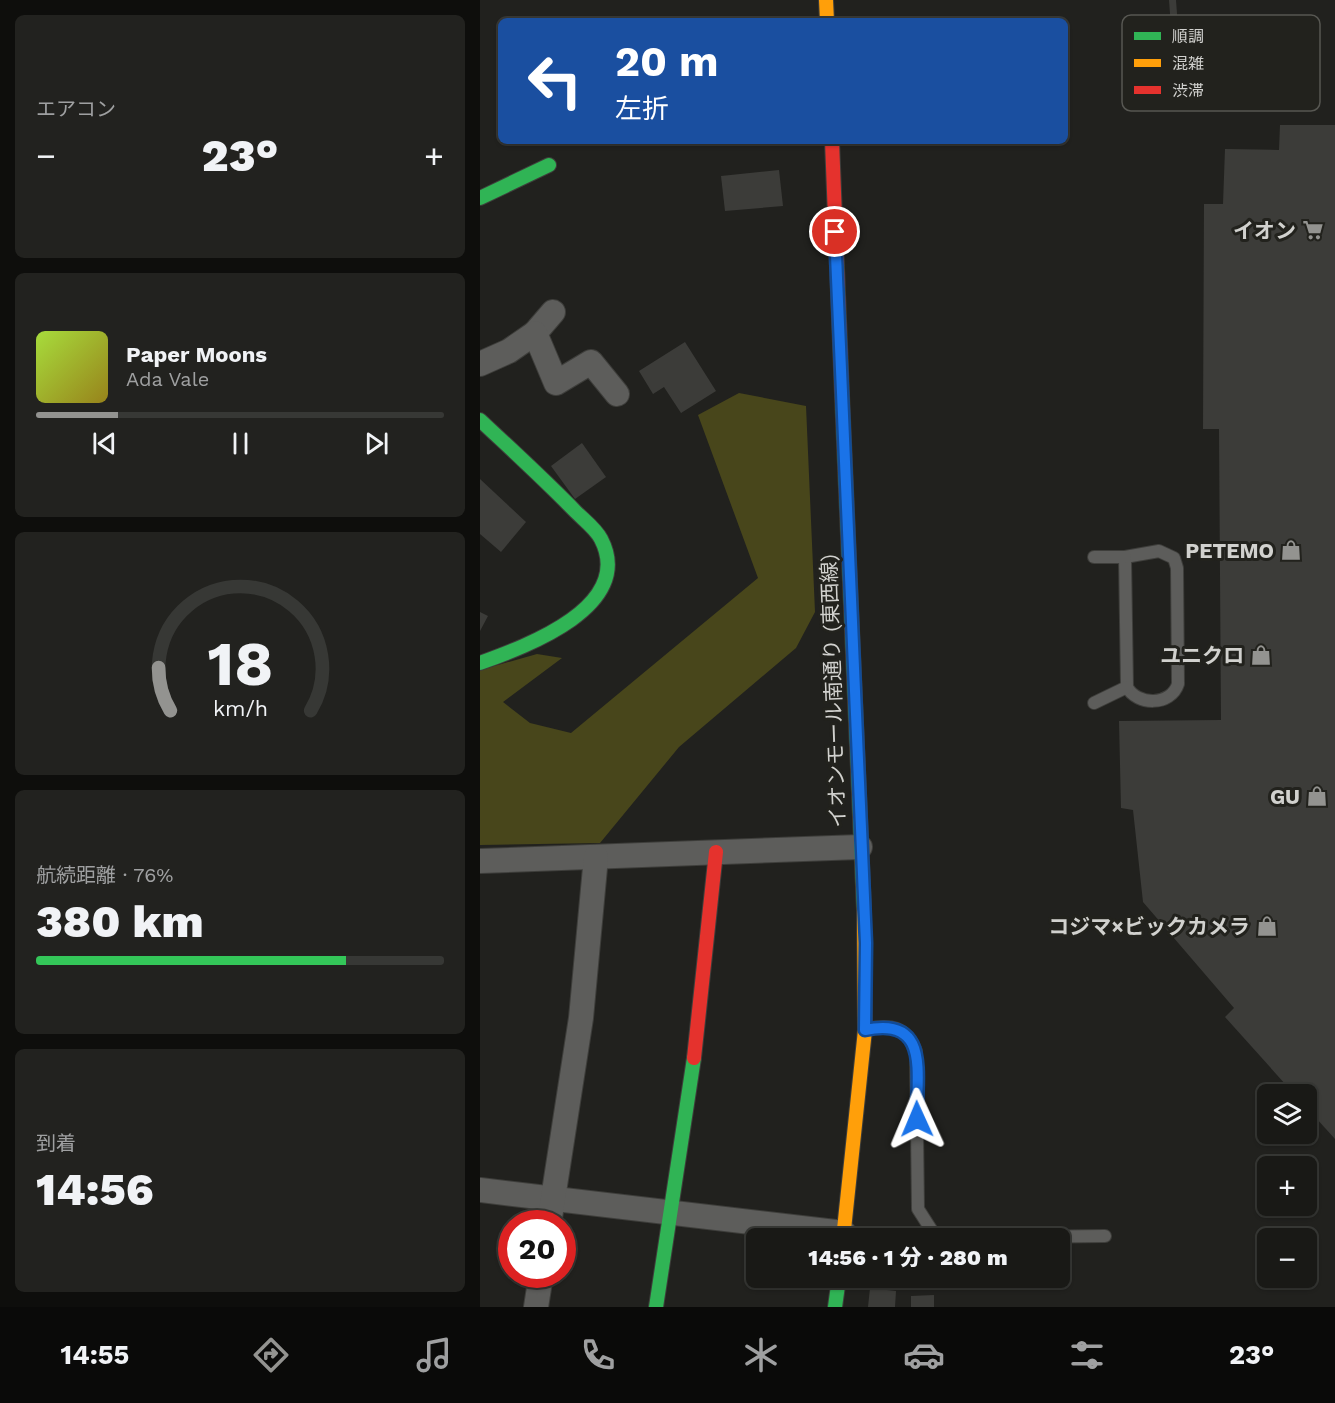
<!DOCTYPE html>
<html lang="ja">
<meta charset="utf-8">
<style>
body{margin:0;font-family:"Work Sans","Noto Sans JP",sans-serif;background:#22221f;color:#f1f3f6;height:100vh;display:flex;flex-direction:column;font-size:22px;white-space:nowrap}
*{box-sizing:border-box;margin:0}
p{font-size:20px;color:#9fa0a1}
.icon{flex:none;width:33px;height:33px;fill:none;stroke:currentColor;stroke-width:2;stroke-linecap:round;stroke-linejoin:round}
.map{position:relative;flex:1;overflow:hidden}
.drawer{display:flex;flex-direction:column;gap:15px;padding:15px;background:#0e0e0c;width:480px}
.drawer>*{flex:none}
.banner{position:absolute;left:18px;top:18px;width:570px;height:126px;border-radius:9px;box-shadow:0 2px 4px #0004,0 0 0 2px #373835;background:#1a4fa0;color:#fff;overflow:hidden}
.controls{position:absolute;left:777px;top:1084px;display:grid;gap:12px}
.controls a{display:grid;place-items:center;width:60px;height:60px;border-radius:9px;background:#191916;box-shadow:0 2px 4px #0004,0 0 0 2px #373835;font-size:30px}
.speed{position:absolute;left:18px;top:1210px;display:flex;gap:12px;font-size:30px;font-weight:700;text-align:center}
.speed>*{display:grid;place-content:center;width:78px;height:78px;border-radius:50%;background:#191916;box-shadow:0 2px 4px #0004,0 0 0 2px #373835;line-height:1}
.speed .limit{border:9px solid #d22;background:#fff;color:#111}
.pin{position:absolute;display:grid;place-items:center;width:51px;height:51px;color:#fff;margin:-26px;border:3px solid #fff;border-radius:50%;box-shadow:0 2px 6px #0007}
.me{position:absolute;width:66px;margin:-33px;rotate:359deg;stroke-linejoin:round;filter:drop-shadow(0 0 4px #0008)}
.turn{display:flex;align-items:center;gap:21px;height:126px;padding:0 18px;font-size:27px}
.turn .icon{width:78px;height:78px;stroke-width:2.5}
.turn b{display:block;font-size:42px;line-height:51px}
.big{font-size:45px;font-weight:800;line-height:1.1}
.drawer .tile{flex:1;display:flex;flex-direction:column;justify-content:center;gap:9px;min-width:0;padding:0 21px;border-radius:9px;background:#22221f}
.drawer .dial{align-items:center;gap:0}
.dial svg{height:156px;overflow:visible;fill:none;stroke:#373835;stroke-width:7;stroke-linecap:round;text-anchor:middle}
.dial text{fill:#f1f3f6;stroke:none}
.song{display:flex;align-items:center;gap:18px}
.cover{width:72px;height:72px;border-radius:9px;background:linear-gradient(135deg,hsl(80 70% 55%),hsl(50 70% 35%))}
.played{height:6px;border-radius:3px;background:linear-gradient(90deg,#939390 20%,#373835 20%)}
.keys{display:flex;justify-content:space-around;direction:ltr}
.heat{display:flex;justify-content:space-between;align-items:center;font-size:33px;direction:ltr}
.charge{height:9px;border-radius:4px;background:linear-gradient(90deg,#34c759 76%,#373835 0)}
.trip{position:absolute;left:266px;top:1228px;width:324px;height:60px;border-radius:9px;background:#191916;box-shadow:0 2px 4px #0004,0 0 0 2px #373835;font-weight:800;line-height:60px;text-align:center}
.tabs{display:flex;height:96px;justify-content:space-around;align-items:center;background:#0a0a09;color:#9fa0a1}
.tabs .icon{width:42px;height:42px}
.tabs .current{color:#939390}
.tabs b{font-size:27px;color:#f1f3f6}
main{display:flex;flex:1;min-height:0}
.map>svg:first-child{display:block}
.green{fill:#48461b}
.building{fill:#3c3c39}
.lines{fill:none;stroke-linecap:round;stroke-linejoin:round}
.lane-casing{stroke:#3e3e3b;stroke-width:14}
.street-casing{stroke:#3e3e3b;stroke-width:26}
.fast-casing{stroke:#3e3e3b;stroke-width:16}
.slow-casing{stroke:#3e3e3b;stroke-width:16}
.jam-casing{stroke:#3e3e3b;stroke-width:16}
.lane{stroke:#5d5d5b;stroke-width:12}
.street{stroke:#5d5d5b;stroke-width:24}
.fast{stroke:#30b455;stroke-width:14}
.slow{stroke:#ff9f0a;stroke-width:14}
.jam{stroke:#e5322d;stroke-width:14}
.route-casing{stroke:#114b97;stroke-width:15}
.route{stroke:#1a73e8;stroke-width:10}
.labels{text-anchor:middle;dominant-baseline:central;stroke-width:6;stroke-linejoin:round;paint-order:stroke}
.poi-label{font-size:21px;font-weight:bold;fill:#d1d1ce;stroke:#22221d;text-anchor:end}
.street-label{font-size:21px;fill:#d1d1ce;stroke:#22221d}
.key{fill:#22221d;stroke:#575752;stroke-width:1.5}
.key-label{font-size:16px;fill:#d1d1ce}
</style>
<main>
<section class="drawer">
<div class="tile"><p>エアコン</p>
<div class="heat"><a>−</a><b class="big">23°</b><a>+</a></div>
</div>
<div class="tile">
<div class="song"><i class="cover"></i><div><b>Paper Moons</b><p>Ada Vale</p></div></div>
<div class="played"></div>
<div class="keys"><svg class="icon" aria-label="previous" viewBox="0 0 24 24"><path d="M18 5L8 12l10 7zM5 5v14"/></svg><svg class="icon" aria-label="pause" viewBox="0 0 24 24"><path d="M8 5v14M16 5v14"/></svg><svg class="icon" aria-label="next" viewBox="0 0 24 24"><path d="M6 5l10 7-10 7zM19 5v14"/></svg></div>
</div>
<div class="tile dial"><svg viewBox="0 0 100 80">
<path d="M14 69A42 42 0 1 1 86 69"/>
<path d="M14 69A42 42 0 0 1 8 47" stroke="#939390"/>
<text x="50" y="56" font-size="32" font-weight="700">18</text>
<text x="50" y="72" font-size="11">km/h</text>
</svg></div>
<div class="tile"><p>航続距離 · 76%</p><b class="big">380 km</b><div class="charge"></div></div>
<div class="tile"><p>到着</p><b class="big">14:56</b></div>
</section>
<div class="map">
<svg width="855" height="1307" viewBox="0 0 855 1307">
<rect width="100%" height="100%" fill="#21211e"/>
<path class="green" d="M259 393 326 406 335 612 316 648 199 747 120 843 0 845V670L57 654 82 658 23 702 50 723 91 733 278 578 218 415Z"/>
<g class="building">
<path d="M689 0H696L701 69 694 70Z"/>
<path d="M800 125H855V1139L826 1107V1095H815L745 1017 754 1008 663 902 653 810 641 808 639 721 741 720 739 429H723L724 204H743L745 149 799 150Z"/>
<path d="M299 170 303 206 245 211 241 176Z"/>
<path d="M205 342 236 391 201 413 184 387 173 394 159 371Z"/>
<path d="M102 443 126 477 95 499 71 466Z"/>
<path d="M0 479 46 522 21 552 0 534Z"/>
<path d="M0 612 8 616 0 631Z"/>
<path d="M390 1278H417L416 1286 390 1283Z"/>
<path d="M390 1288 416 1291 415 1307H388Z"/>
<path d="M454 1295V1307H431V1296Z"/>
</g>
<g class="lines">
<g class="lane-casing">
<g id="lane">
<path d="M679 551 694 558 697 568 698 684C691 706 657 706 647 687L645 557Z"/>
<path d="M614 557H645"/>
<path d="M614 703 647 687"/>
<path d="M386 1029C411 1024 426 1026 436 1051L438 1209 454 1234 463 1238 625 1236"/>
</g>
</g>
<g class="street-casing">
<g id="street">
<path d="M55 333 73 312"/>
<path d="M0 364 29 351 55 333 76 383 111 362 137 394"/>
<path d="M0 861 380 847"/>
<path d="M0 1190 364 1233"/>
<path d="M69 1224 101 1018 116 857"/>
<path d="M56 1307 61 1275"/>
</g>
</g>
<g class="fast-casing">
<g id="fast">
<path d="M0 198 69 165"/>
<path d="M362 395 384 910"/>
<path d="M0 420C32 450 65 480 96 512 104 520 116 529 121 539 156 606 47 646 0 663"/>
<path d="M176 1307 214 1058"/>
<path d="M355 1307 359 1278"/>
</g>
</g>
<g class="slow-casing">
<g id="slow">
<path d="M346 0 347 21"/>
<path d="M363 1239 385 1030 384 910"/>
</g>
</g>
<g class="jam-casing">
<g id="jam">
<path d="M352 141 362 395"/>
<path d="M214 1058 236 852"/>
</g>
</g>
<use href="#lane" class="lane"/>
<use href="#street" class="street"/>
<use href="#fast" class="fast"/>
<use href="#slow" class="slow"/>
<use href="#jam" class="jam"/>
</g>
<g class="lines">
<g class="route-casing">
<path id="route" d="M355 232 386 943 385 1030C451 1016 436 1074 437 1119"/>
</g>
<use href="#route" class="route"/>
</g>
<defs>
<g id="supermarket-bare" transform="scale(1.62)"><path d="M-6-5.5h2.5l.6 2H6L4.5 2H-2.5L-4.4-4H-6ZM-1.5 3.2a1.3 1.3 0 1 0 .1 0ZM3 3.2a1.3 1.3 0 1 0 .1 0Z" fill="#939390" stroke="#22221d" stroke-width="2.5" paint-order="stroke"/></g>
<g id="shop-bare" transform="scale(1.62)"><path d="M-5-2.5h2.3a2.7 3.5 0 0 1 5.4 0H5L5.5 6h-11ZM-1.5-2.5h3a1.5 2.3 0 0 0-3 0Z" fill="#939390" stroke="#22221d" stroke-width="2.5" paint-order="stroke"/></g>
</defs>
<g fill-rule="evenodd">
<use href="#supermarket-bare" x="833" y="230"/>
<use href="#shop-bare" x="811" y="550"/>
<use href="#shop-bare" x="781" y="655"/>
<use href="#shop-bare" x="837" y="796"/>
<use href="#shop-bare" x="787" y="926"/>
</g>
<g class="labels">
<g class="poi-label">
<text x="816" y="230">イオン</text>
<text x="794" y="550">PETEMO</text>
<text x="764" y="655">ユニクロ</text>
<text x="820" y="796">GU</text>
<text x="770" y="926">コジマ×ビックカメラ</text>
</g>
<g class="street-label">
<text transform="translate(353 691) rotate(-92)">イオンモール南通り (東西線)</text>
</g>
</g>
<rect x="642" y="15" width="198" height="96" rx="9" class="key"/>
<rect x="654" y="32" width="27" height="8" fill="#30b455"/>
<rect x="654" y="59" width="27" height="8" fill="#ff9f0a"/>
<rect x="654" y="86" width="27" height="8" fill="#e5322d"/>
<g class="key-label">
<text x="692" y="42">順調</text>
<text x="692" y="69">混雑</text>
<text x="692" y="96">渋滞</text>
</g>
</svg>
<div class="controls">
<a><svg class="icon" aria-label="layers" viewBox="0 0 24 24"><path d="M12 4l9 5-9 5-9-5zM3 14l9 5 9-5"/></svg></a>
<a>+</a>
<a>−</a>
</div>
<div class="speed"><div class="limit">20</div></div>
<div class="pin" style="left:355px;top:232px;background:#d93025"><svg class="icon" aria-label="arrive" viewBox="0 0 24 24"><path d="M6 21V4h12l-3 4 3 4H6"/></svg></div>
<svg class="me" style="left:437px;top:1119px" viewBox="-20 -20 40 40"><path d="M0-17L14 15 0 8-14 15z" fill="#1a73e8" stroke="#fff" stroke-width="4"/></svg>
<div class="trip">14:56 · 1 分 · 280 m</div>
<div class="banner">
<div class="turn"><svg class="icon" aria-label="left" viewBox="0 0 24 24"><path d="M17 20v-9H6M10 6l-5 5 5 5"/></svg><div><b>20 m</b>左折</div></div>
</div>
</div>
</main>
<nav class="tabs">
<b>14:55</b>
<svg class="icon current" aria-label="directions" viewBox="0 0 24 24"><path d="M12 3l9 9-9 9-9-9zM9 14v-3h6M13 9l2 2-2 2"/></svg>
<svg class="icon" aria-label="music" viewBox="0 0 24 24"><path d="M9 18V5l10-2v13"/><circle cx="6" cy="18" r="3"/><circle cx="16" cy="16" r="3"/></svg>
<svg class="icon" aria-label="phone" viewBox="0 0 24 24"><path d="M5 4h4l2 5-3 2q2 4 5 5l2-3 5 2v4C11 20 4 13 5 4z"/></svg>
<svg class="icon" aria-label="climate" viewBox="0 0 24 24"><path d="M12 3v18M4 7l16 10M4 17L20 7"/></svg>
<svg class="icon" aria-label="car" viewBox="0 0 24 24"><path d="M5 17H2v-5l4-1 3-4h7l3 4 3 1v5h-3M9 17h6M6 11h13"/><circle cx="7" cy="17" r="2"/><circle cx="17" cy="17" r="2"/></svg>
<svg class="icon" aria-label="filters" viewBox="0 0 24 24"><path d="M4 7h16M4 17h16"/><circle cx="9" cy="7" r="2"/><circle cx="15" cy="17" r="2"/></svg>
<b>23°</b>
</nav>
